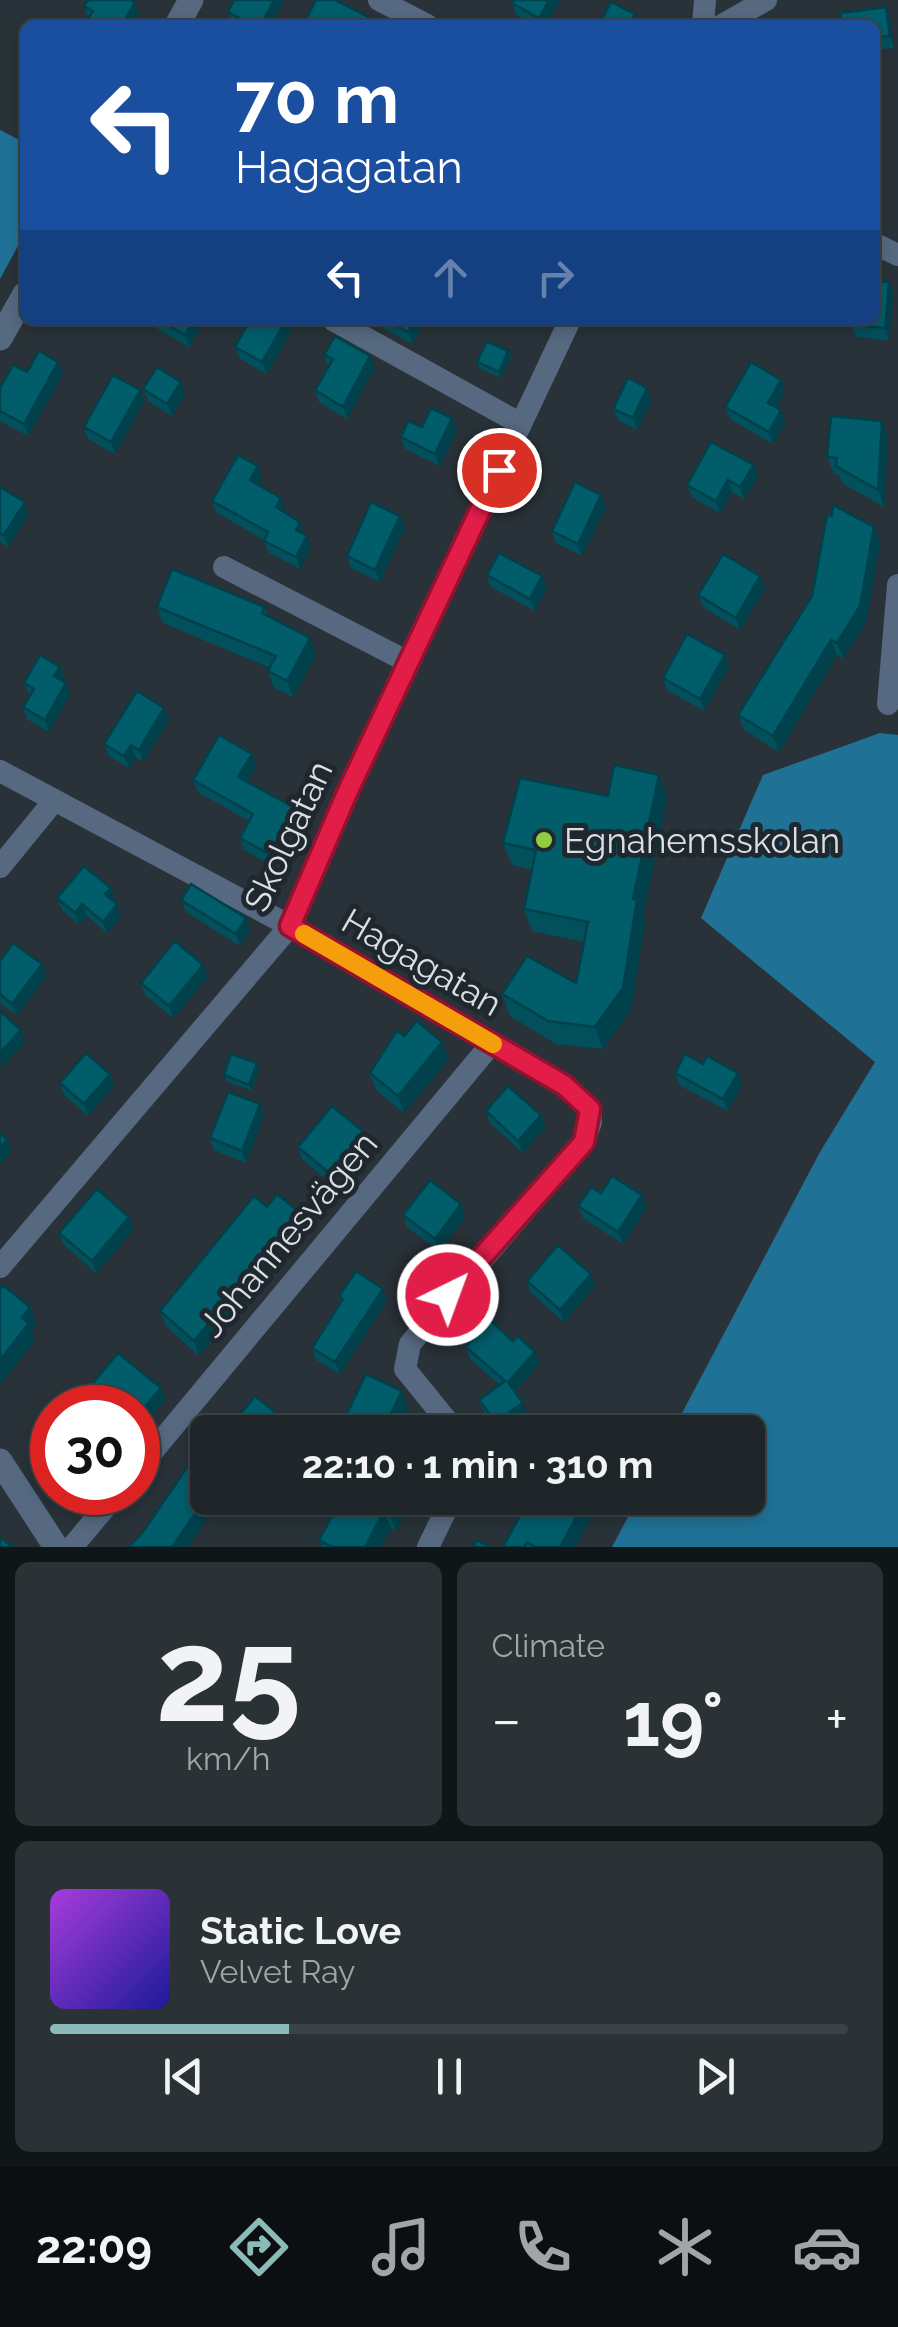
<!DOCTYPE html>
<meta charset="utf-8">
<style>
body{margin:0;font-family:Raleway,sans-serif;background:#2b3236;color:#f1f3f6;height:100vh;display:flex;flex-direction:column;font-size:38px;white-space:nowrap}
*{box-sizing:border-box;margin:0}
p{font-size:32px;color:#a1a5a8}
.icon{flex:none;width:55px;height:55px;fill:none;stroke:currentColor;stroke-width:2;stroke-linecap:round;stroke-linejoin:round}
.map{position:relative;height:1547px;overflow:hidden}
.panel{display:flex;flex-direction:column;gap:15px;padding:15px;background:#101517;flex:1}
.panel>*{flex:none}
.hud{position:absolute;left:20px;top:20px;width:860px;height:305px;border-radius:15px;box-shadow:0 5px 15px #0003,0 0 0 2px #3c4347;background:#1a4fa0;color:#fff;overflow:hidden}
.speed{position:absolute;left:30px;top:1385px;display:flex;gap:20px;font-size:50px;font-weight:700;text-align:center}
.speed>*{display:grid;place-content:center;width:130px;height:130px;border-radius:50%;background:#1e262a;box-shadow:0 5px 15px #0003,0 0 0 2px #3c4347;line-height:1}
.speed .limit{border:15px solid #d22;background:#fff;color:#111}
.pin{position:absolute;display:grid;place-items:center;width:85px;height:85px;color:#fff;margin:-42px;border:5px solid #fff;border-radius:50%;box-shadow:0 2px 10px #0007}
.me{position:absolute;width:110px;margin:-55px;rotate:42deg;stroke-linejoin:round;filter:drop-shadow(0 0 8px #0008)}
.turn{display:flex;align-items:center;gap:35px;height:210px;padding:0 50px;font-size:45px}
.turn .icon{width:130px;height:130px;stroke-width:2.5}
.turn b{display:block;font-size:70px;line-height:85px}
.lanes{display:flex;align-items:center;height:95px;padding:0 50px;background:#0003;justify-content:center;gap:50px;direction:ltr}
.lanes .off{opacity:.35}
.big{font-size:75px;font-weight:700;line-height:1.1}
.panel .tile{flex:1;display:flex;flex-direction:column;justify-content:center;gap:15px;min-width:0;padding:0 35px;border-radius:15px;background:#2b3236}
.panel .dial{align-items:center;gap:0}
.dial b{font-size:130px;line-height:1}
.song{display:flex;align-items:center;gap:30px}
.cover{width:120px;height:120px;border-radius:15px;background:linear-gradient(135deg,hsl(280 70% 55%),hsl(240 70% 35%))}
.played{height:10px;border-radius:5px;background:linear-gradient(90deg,#8bbbb9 30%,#3c4347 30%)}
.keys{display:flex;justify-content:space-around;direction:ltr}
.heat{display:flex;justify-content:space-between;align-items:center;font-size:55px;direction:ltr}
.panel .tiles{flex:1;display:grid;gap:15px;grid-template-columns:1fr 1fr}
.tile:last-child{grid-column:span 2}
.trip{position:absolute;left:190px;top:1415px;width:575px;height:100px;border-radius:15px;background:#1e262a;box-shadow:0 5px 15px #0003,0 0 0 2px #3c4347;font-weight:700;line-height:100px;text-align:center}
.menu{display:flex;height:160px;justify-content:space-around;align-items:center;background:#0c0f11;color:#a1a5a8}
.menu .icon{width:70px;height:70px}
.menu .active{color:#8bbbb9}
.menu b{font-size:45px;color:#f1f3f6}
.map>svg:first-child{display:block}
.forest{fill:#1f7296}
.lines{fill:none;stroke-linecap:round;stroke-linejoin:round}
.minor{stroke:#566980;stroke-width:22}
.tertiary{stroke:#566980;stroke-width:25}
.wall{fill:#02505c}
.shaded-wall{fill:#01414b}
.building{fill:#025d6b;stroke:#01414b;stroke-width:2.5}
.route-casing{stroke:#92132f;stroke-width:25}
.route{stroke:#e11d48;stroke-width:18}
.slow{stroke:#f59e0b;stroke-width:18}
.poi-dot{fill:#91cd40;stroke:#1f282e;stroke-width:4}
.labels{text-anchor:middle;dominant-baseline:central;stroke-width:10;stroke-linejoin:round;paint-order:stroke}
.street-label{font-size:35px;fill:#d9dfe3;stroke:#1f282e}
.poi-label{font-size:35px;fill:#d9dfe3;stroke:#1f282e;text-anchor:start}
</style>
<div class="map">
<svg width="898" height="1547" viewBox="0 0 898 1547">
<rect width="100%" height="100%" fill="#283238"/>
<g class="forest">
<path d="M0 130 25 143V233L0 279Z"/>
<path d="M880 733 898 735V1547H612L638 1498H748V1432H672L820 1152 875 1062 701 918 763 775Z"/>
</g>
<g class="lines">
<g class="minor">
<path d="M379 0 427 25"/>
<path d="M703 25 705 0"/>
<path d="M722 25 766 0"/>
<path d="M875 244 898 255"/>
<path d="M333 320 521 424"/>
<path d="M224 567 408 662"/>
<path d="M888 704 898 585"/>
<path d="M0 771 290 926 564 1085 590 1109 591 1122 584 1142 410 1344 405 1369 456 1432"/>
<path d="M0 867 53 802"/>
<path d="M0 1267 290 926 347 793 570 320"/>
<path d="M138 1469 492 1043"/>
<path d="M72 1547 118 1492"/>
<path d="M428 1547 452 1498"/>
</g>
<g class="tertiary">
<path d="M177 25 191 0"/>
<path d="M0 338 25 294"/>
<path d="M0 1461 56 1547"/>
</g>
</g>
<g class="wall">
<path d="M234 0H284L272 25H234L228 12Z"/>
<path d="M514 0H560L546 25H534L516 15 512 3Z"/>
<path d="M84 6 139 14 133 25H90Z"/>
<path d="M886 7 890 19 894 48 875 50V25Z"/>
<path d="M889 282 893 294 889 340 856 337 851 325Z"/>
<path d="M152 320H205L189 347 154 327Z"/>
<path d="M369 320H424L425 323 412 344Z"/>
<path d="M294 325 267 374 240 359 235 347Z"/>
<path d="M508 351 511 357 501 378 479 368 477 362Z"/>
<path d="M324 355 370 356 375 368 347 419 319 402 315 390 328 366Z"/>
<path d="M58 362 63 374 28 436 0 421V388L27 372Z"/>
<path d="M143 389 185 394 172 416 148 401Z"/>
<path d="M140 390 144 402 115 454 88 439 84 427Z"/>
<path d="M785 391 776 407 786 422 773 444 730 419 725 407Z"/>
<path d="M652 400 637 430 618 420 613 409Z"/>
<path d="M422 427 457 430 440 466 405 449 401 437Z"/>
<path d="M888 438 884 507 842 483 839 475 834 474 827 457Z"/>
<path d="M754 465 758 477 744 499 732 492 720 513 692 497 687 485Z"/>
<path d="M262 478 258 485 286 510 284 512 304 534 311 548 300 569 268 552 264 540 216 512 212 501Z"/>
<path d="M0 487 29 514 8 547 0 542Z"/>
<path d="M601 495 606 507 582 556 556 543 552 531Z"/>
<path d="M400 516 405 528 380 582 351 568 347 556Z"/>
<path d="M874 527 880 543 866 622 843 659 837 655 779 752 744 730 738 715Z"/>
<path d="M487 575 547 588 535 611 491 587Z"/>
<path d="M765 588 740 630 703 607 698 595Z"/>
<path d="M157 607H265L268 616 316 655 293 697 274 688 268 671 270 668 163 623Z"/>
<path d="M60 667 65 679 63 682 66 683 70 695 49 732 27 719 23 707 30 696 24 683Z"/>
<path d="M729 667 704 711 667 690 663 678Z"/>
<path d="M164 708 169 720 143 762 136 757 129 768 109 756 104 744Z"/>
<path d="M256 766 247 782 295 808 299 820 273 866 244 850 240 838 249 821 198 792 193 780Z"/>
<path d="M608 796 667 798 643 915 645 922 631 1010 603 1049 556 1044 510 1016 502 994 576 983 584 942 532 931 524 909 532 870 512 865 503 843Z"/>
<path d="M111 888 115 900 114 902 121 916 107 933 87 916 79 925 62 910 57 898Z"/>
<path d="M181 900 250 930 240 946 186 912Z"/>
<path d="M0 961 42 964 46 976 17 1016 0 1003Z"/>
<path d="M208 977 173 1018 145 995 141 983Z"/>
<path d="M404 1036 449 1059 404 1113 376 1090 370 1073Z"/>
<path d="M257 1063 259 1069 252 1091 226 1081 224 1075Z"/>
<path d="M703 1064 738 1073 742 1085 728 1111 679 1085 675 1073Z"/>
<path d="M110 1074 114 1086 88 1116 64 1095 60 1083Z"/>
<path d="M486 1111 541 1115 546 1127 523 1153 490 1123Z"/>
<path d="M264 1116 246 1163 214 1150 210 1138Z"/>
<path d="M365 1133 369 1145 332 1184 302 1159 298 1147Z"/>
<path d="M601 1193 642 1195 647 1207 623 1244 583 1218 578 1206Z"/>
<path d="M267 1207 298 1211 303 1226 199 1356 166 1326 160 1311Z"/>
<path d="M403 1215 466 1216 439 1251 407 1227Z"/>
<path d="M129 1217 134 1229 96 1273 64 1245 59 1233Z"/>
<path d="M527 1281 596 1286 564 1322 531 1293Z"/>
<path d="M339 1296 387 1301 340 1374 316 1360 312 1348 341 1302Z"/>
<path d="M513 1341 535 1352 540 1364 515 1391 527 1415 502 1432H499L484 1412 479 1400 500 1385 470 1359 466 1347Z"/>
<path d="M165 1400 147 1421 141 1416 72 1408Z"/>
<path d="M342 1498 409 1507 396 1531 391 1528 380 1547H322L319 1540Z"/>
<path d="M601 1500 575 1547H503L520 1517 516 1506Z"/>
</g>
<g class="shaded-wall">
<path d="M274 0H284L272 25H261Z"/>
<path d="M549 0H560L546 25H541L539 18Z"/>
<path d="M135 2 139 14 133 25H122Z"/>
<path d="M886 7 890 19 894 48 890 36Z"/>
<path d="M635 14 639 25H629Z"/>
<path d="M889 282 893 294 889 340 885 328Z"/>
<path d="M194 320H205L189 347 185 335Z"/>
<path d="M286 320H292L294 325 267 374 262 362Z"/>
<path d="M415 320H424L425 323 412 344 408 332Z"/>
<path d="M508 351 511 357 501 378 499 372Z"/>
<path d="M370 356 375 368 347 419 343 407Z"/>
<path d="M58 362 63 374 28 436 24 424Z"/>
<path d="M781 380 785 391 772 414 768 403Z"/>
<path d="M181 382 185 394 172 416 167 404Z"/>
<path d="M647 388 652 400 637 430 633 418Z"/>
<path d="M140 390 144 402 115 454 111 442Z"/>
<path d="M781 410 786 422 773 444 769 432Z"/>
<path d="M452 418 457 430 440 466 435 454Z"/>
<path d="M882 421 888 438 884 507 878 490Z"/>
<path d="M754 465 758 477 744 499 740 487Z"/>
<path d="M258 466 262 478 254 492 250 480Z"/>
<path d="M728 480 732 492 720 513 716 501Z"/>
<path d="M601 495 606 507 582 556 578 544Z"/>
<path d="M281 498 286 510 280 519 276 507Z"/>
<path d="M25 502 29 514 8 547 4 535Z"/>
<path d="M400 516 405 528 380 582 375 570Z"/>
<path d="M300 522 304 534 296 530Z"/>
<path d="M874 527 880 543 866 622 843 659 837 643Z"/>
<path d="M307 536 311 548 300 569 296 557Z"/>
<path d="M542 576 547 588 535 611 530 599Z"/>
<path d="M760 576 765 588 740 630 736 618Z"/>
<path d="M310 638 316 655 293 697 287 681Z"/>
<path d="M831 640 837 655 779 752 773 736Z"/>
<path d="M725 655 729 667 704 711 700 699Z"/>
<path d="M60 667 65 679 59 688 54 676Z"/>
<path d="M66 683 70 695 49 732 45 720Z"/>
<path d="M164 708 169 720 143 762 139 750Z"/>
<path d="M131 745 136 757 129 768 124 756Z"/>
<path d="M252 754 256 766 243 789 238 777Z"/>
<path d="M659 775 667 798 643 915 645 922 631 1010 603 1049 595 1027 633 899Z"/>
<path d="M295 808 299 820 273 866 269 854Z"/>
<path d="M111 888 115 900 110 906 105 894Z"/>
<path d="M82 904 87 916 79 925 75 913Z"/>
<path d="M117 904 121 916 107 933 103 922Z"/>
<path d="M246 918 250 930 240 946 236 934Z"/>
<path d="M42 964 46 976 17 1016 12 1004Z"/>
<path d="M203 965 208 977 173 1018 169 1006Z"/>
<path d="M21 1030 25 1042 1 1068 0 1053Z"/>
<path d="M442 1042 449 1059 404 1113 398 1096Z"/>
<path d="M257 1063 259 1069 252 1091 249 1085Z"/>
<path d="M738 1073 742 1085 728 1111 723 1099Z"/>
<path d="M110 1074 114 1086 88 1116 84 1104Z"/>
<path d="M260 1104 264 1116 246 1163 242 1151Z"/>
<path d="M541 1115 546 1127 523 1153 518 1141Z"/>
<path d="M365 1133 369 1145 332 1184 328 1172Z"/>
<path d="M7 1140 12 1151 0 1164V1148Z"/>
<path d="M642 1195 647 1207 623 1244 618 1232Z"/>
<path d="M461 1204 466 1216 439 1251 435 1239Z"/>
<path d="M298 1211 303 1226 199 1356 194 1341Z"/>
<path d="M129 1217 134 1229 96 1273 92 1261Z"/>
<path d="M591 1274 596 1286 564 1322 560 1310Z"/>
<path d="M383 1289 387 1301 340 1374 335 1362Z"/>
<path d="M30 1307 37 1324 32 1331 35 1341 0 1385V1360L22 1318Z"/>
<path d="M535 1352 540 1364 512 1394 508 1382Z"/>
<path d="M161 1388 165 1400 147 1421 143 1409Z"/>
<path d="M402 1391 408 1408 397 1432H382Z"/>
<path d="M523 1403 527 1415 502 1432H500L496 1422Z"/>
<path d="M276 1413 281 1425 275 1432H261Z"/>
<path d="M208 1495V1498H219L220 1500 188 1547H172Z"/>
<path d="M398 1498H405L409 1507 396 1531 389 1513Z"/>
<path d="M587 1498H600L601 1500 575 1547H560Z"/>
<path d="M384 1511 391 1528 380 1547H365Z"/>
</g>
<g class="building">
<path d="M88 0H130L135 2 122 25H98L88 19 93 11 84 6Z"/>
<path d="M234 0H274L261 25H253L228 12Z"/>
<path d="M316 0H335L384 25H303Z"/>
<path d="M514 0H549L539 18 512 3Z"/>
<path d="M611 2 635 14 629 25H599Z"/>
<path d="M886 7 890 36 875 37V25H841L840 13Z"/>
<path d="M875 281 889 282 885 328 851 325 852 320H875Z"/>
<path d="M159 320H194L185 335Z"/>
<path d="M250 320H286L262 362 235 347Z"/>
<path d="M386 320H415L408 332Z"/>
<path d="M335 336 370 356 343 407 315 390 333 359 324 355Z"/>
<path d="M487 341 508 351 499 372 477 362Z"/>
<path d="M39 351 58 362 24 424 0 411V388L13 365 27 372Z"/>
<path d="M751 362 781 380 768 403 781 410 769 432 725 407Z"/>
<path d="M157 367 181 382 167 404 143 389Z"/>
<path d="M113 375 140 390 111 442 84 427Z"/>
<path d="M628 378 647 388 633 418 613 409Z"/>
<path d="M431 408 452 418 435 454 401 437 408 421 422 427Z"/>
<path d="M831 416 882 421 878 490 836 466 837 458 827 457Z"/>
<path d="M711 442 754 465 740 487 728 480 716 501 687 485Z"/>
<path d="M238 455 258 466 250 480 281 498 276 507 300 522 296 530 307 536 296 557 264 541 268 532 212 501Z"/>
<path d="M575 482 601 495 578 544 552 531Z"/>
<path d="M0 487 25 502 4 535 0 533Z"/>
<path d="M371 502 400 516 375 570 347 556Z"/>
<path d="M833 505 874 527 860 606 837 643 831 640 773 736 738 715 812 596 827 515 832 516Z"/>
<path d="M499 553 542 576 530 599 487 575Z"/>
<path d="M723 554 760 576 736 618 698 595Z"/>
<path d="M172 569 265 607 262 613 310 638 287 681 268 671 276 656 157 607Z"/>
<path d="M687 634 725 655 700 699 663 678Z"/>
<path d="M40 655 60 667 54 676 66 683 45 720 23 707 34 689 24 683Z"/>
<path d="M137 691 164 708 139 750 131 745 124 756 104 744Z"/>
<path d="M219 735 252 754 238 777 295 808 269 854 240 838 253 814 193 780Z"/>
<path d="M614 765 659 775 633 899 637 900 623 988 595 1027 548 1021 502 994 527 956 576 983 588 922 524 909 536 850 503 843 520 778 608 796Z"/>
<path d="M84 866 111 888 105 894 117 904 103 922 82 904 75 913 57 898Z"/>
<path d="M191 884 246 918 236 934 181 900Z"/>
<path d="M175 941 203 965 169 1006 141 983Z"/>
<path d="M13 943 42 964 12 1004 0 994V961Z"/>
<path d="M1 1012 21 1030 0 1053V1014Z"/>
<path d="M417 1021 442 1042 398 1096 370 1073 397 1030 404 1036Z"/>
<path d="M86 1053 110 1074 84 1104 60 1083Z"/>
<path d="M231 1054 257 1063 249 1085 224 1075Z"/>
<path d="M685 1054 703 1064 707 1056 738 1073 723 1099 675 1073Z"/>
<path d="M508 1086 541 1115 518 1141 486 1111Z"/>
<path d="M228 1092 260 1104 242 1151 210 1138Z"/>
<path d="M332 1106 365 1133 328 1172 298 1147Z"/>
<path d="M0 1133 7 1140 0 1148Z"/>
<path d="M612 1176 642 1195 618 1232 578 1206 591 1187 601 1193Z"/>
<path d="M430 1180 461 1204 435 1239 403 1215Z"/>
<path d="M97 1189 129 1217 92 1261 59 1233Z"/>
<path d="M277 1194 298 1211 194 1341 160 1311 254 1196 267 1207Z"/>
<path d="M558 1245 591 1274 560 1310 527 1281Z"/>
<path d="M356 1271 383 1289 335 1362 312 1348 343 1299 339 1296Z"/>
<path d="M3 1285 30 1307 22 1318 29 1323 0 1360V1289Z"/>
<path d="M490 1320 513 1341 518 1336 535 1352 508 1382 523 1403 496 1422 479 1400 505 1381 466 1347Z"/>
<path d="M118 1353 161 1388 143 1409 136 1404 134 1408H72Z"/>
<path d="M366 1374 402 1391 382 1432H338Z"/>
<path d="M255 1396 276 1413 261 1432H226Z"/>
<path d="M188 1466 208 1480V1495L172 1547H129L143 1532Z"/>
<path d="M342 1498H398L389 1513 384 1511 365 1547H333L319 1540Z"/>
<path d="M521 1498H587L560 1547H536L527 1542 524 1547H503L523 1510 516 1506Z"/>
<path d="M0 1538 14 1547H0Z"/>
<path d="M477 1540 490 1547H473Z"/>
</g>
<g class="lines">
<g class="route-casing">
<path id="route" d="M448 1295 584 1142 590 1109 564 1085 290 926 347 793 499 470"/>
</g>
<use href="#route" class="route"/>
<path class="slow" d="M304 934 493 1044"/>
</g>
<circle class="poi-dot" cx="544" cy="840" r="10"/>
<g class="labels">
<g class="street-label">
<text transform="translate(288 836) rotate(-65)">Skolgatan</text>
<text transform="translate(422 962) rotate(30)">Hagagatan</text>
<text transform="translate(288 1234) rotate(-50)">Johannesvägen</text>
</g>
<g class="poi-label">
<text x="564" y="840">Egnahemsskolan</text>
</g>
</g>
</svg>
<div class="speed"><div class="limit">30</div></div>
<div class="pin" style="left:499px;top:470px;background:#d93025"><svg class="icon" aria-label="arrive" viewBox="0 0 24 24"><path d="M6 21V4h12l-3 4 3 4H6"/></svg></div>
<svg class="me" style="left:448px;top:1295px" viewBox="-20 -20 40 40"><circle r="17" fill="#e11d48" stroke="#fff" stroke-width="3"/><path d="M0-11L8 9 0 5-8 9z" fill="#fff"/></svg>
<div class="trip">22:10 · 1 min · 310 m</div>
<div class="hud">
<div class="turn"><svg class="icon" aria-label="left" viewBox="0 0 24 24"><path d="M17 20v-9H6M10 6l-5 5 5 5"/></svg><div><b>70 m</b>Hagagatan</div></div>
<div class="lanes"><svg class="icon" aria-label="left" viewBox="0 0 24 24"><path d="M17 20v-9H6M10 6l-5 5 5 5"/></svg><svg class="icon off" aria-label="ahead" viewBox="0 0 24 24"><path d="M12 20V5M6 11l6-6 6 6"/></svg><svg class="icon off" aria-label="right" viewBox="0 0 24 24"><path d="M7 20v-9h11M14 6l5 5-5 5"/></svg></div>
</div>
</div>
<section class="panel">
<div class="tiles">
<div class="tile dial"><b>25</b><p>km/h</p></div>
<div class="tile"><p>Climate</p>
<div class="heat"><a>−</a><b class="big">19°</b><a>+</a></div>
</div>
<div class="tile">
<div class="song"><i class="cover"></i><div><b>Static Love</b><p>Velvet Ray</p></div></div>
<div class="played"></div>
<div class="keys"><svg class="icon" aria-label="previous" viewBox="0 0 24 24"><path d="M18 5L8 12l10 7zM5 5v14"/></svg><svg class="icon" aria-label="pause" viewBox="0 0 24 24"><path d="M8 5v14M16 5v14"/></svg><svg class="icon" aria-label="next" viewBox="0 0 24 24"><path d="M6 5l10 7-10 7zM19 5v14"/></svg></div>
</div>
</div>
</section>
<nav class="menu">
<b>22:09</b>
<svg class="icon active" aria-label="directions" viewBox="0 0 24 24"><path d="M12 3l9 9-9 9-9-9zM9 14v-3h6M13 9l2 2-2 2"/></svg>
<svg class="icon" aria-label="music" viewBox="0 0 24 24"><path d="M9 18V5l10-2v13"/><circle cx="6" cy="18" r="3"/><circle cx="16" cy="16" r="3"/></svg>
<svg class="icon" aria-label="phone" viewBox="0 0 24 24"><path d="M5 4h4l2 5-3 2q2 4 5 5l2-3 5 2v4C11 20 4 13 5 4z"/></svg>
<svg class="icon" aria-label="climate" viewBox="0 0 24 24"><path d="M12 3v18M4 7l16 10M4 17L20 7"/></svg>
<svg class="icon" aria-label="car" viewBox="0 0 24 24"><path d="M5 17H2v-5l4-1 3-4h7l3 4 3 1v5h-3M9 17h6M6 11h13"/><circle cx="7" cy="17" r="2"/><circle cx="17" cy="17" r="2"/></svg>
</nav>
